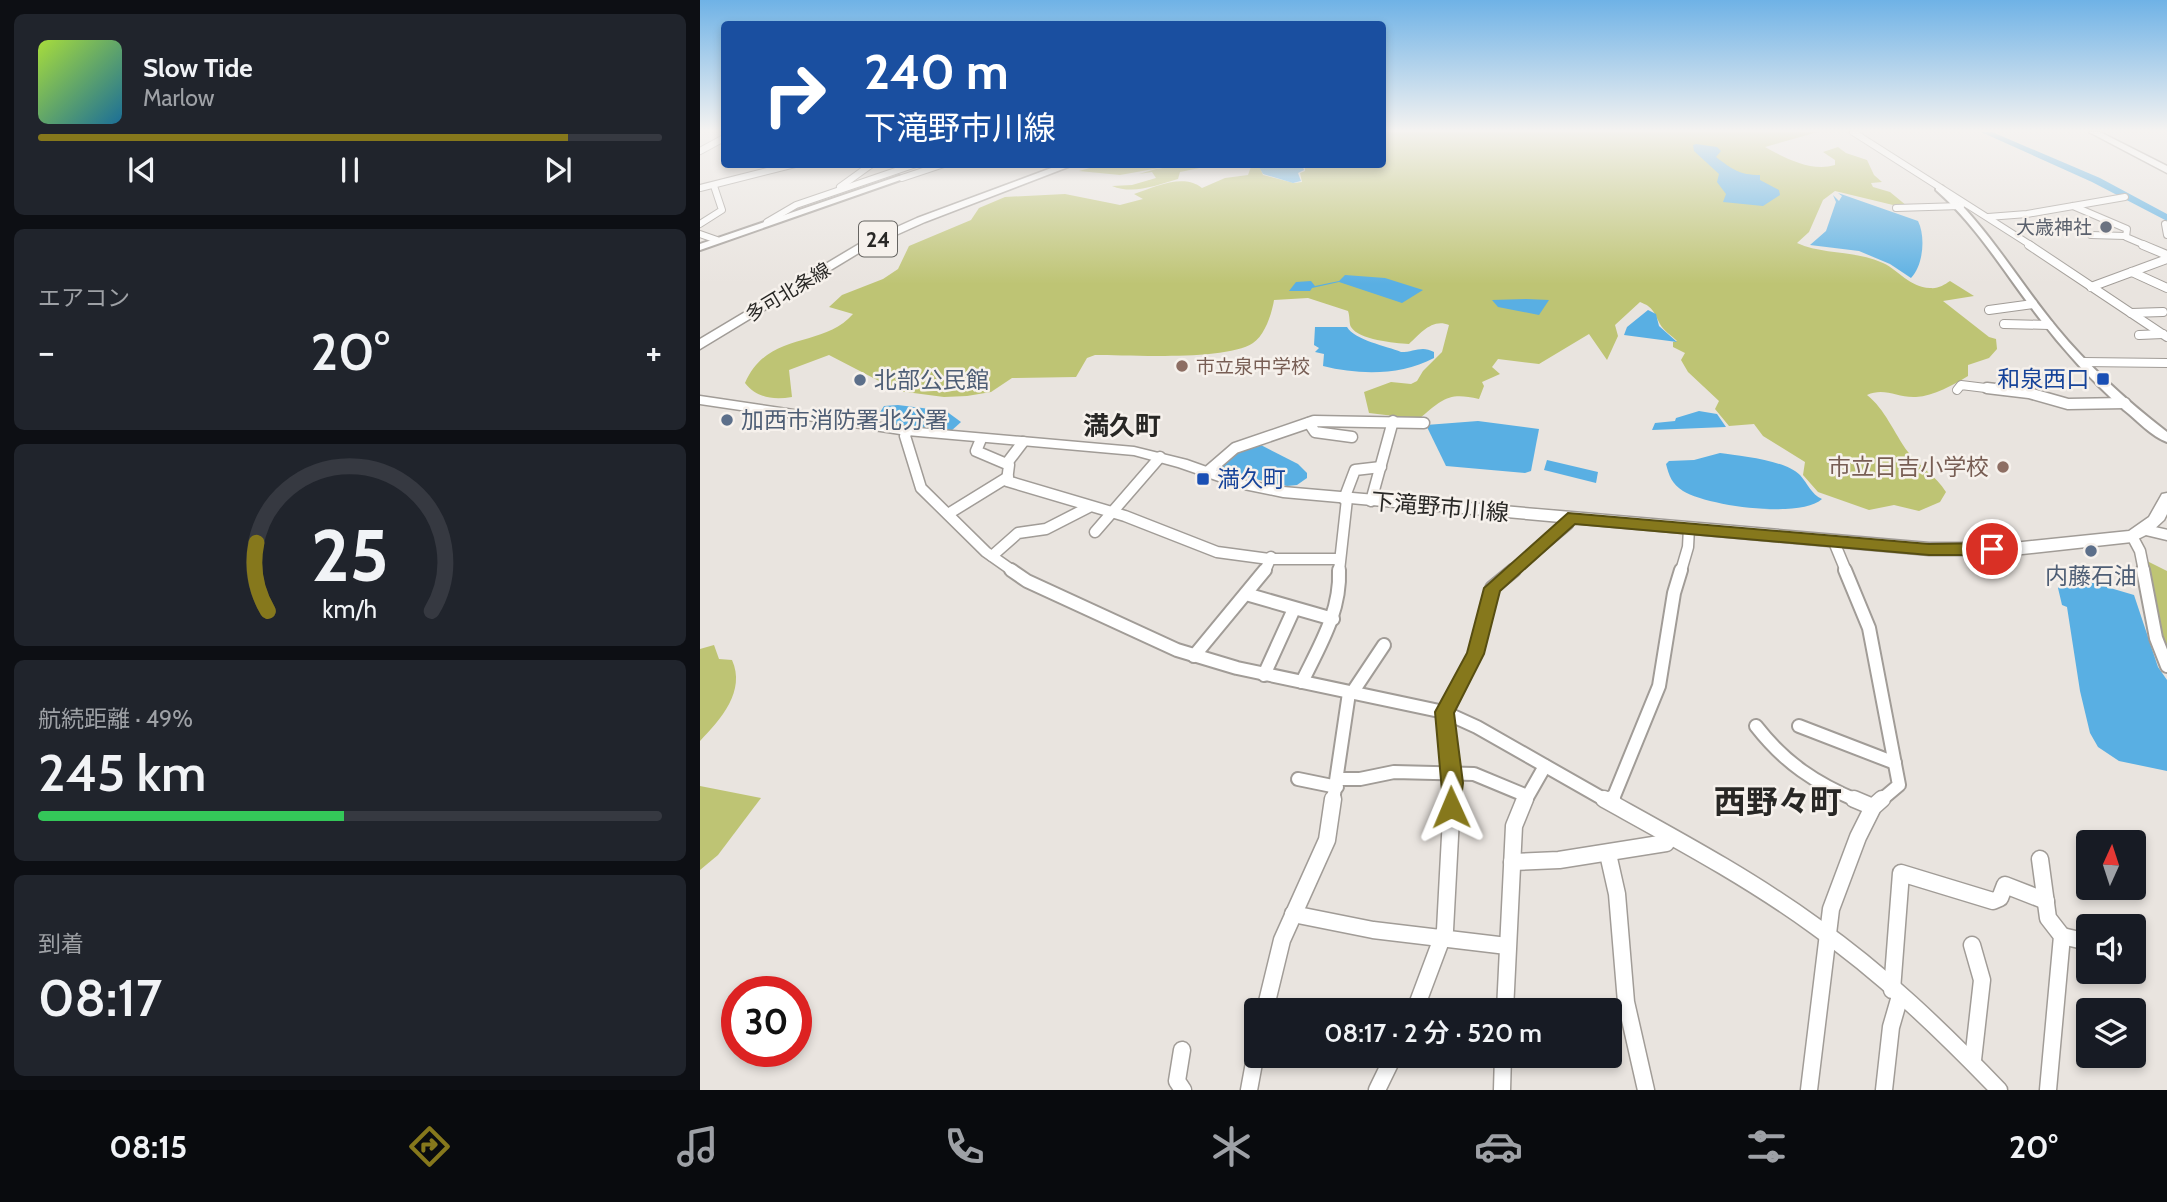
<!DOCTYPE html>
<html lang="ja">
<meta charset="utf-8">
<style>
body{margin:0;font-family:Cabin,"Noto Sans JP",sans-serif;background:#20242c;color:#f1f3f6;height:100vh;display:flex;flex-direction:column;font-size:26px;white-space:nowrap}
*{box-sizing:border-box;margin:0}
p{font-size:23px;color:#9ea1a6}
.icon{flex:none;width:38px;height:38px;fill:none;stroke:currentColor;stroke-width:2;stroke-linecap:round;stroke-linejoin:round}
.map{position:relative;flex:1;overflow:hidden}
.side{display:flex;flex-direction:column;gap:14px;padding:14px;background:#0d0f14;width:700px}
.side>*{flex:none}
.guide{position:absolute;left:21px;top:21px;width:665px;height:147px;border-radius:7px;box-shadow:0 4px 10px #0003;background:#1a4fa0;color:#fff;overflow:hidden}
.needle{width:46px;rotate:3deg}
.fabs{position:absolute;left:1376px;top:830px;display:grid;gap:14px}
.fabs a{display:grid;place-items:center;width:70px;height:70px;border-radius:7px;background:#171b24;box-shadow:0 4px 10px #0003;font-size:35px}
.speed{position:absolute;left:21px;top:976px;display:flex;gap:14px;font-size:35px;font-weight:700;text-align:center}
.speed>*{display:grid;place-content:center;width:91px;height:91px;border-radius:50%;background:#171b24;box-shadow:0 4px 10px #0003;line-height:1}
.speed .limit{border:10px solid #d22;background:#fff;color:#111}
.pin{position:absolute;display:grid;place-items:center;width:60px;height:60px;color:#fff;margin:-30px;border:4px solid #fff;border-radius:50%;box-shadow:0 2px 7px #0007}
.me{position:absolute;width:77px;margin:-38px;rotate:359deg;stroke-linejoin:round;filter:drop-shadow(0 0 5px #0008)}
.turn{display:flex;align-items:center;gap:24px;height:147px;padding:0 28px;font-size:32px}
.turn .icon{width:91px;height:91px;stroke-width:2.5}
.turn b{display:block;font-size:49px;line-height:60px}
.big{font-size:52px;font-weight:600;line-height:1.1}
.side .widget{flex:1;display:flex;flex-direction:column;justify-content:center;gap:10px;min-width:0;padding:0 24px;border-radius:10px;background:#20242c}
.side .dial{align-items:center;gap:0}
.dial svg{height:182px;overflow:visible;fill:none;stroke:#363941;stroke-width:7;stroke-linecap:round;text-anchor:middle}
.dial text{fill:#f1f3f6;stroke:none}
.song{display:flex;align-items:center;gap:21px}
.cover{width:84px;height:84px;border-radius:10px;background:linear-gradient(135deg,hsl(80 70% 55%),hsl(200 70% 35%))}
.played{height:7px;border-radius:4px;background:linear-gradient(90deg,#86781c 85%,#363941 85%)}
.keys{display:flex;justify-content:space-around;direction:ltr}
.heat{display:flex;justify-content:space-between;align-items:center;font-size:38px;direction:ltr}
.charge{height:10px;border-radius:5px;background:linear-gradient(90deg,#34c759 49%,#363941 0)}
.trip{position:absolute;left:544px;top:998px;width:378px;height:70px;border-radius:7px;background:#171b24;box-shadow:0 4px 10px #0003;font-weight:600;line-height:70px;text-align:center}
.tabs{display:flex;height:112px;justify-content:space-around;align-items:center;background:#090b0e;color:#9ea1a6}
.tabs .icon{width:49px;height:49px}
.tabs .active{color:#86781c}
.tabs b{font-size:32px;color:#f1f3f6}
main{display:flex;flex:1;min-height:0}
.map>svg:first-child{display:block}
.green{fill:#bec474}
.water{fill:#59afe3}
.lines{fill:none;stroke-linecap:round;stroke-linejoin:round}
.river{fill:#59afe3;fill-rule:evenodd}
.minor-far4-casing{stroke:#a19c97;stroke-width:8}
.minor-far3-casing{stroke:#a19c97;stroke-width:10}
.minor-far2-casing{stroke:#a19c97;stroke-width:13}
.minor-far1-casing{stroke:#a19c97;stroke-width:16}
.minor-casing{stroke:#a19c97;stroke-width:19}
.tertiary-casing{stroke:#a19c97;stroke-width:4}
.secondary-casing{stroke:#a19c97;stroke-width:3}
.primary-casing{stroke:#a19c97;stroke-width:3}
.minor-far4{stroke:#fff;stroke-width:6}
.minor-far3{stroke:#fff;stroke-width:8}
.minor-far2{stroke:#fff;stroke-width:10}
.minor-far1{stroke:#fff;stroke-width:12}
.minor{stroke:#fff;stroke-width:16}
.tertiary{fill:#fff;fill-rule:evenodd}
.secondary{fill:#fff;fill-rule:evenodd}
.primary{fill:#fff;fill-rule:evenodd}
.route{fill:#86781c;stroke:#574e12;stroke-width:2}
.worship-dot{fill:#6b7280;stroke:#f6f1ec;stroke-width:2.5}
.education-dot{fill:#8d6e63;stroke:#f6f1ec;stroke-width:2.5}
.transit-dot{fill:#1a4fb4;stroke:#f6f1ec;stroke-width:2.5}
.service-dot{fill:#5c6f8a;stroke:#f6f1ec;stroke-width:2.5}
.labels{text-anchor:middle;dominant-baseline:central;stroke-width:5;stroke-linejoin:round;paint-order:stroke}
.far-worship-label{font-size:19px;fill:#5b616d;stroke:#f6f1ec;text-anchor:end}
.far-street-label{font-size:19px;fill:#282725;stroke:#f6f1ec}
.far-education-label{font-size:19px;fill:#785e54;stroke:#f6f1ec;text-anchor:start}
.shield{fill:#f6f1ec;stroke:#666461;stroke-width:2}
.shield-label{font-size:21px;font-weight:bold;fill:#282725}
.transit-label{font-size:23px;fill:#164399;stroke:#f6f1ec;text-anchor:end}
.service-label{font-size:23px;fill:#4e5e75;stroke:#f6f1ec;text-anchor:start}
.education-label{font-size:23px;fill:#785e54;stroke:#f6f1ec;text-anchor:end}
.street-label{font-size:23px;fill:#282725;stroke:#f6f1ec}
.quarter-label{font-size:26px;font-weight:bold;fill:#282725;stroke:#f6f1ec}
.near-quarter-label{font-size:32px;font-weight:bold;fill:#282725;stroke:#f6f1ec}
</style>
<main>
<section class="side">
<div class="widget">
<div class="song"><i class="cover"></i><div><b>Slow Tide</b><p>Marlow</p></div></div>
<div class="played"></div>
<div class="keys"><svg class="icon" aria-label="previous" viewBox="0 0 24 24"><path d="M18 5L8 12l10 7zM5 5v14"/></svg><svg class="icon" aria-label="pause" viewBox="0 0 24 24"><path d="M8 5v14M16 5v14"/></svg><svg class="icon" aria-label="next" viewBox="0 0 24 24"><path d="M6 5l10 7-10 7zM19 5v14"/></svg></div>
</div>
<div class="widget"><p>エアコン</p>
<div class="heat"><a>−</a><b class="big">20°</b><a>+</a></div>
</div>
<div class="widget dial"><svg viewBox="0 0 100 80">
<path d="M14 69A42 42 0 1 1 86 69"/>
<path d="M14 69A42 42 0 0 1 9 39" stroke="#86781c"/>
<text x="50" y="56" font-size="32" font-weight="700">25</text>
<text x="50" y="72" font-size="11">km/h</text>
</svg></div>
<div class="widget"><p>航続距離 · 49%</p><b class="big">245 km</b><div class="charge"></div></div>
<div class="widget"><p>到着</p><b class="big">08:17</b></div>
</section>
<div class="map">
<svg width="1467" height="1090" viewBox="0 0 1467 1090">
<rect width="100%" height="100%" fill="#e9e4df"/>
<g class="green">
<path d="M683 132H1118L1065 147C1085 158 1111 172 1135 165V160L1123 152 1138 147 1146 153 1167 160 1174 175 1182 182 1171 183 1173 187 1190 192 1207 206 1193 205 1135 191 1123 200 1109 232 1097 243C1123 255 1155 250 1183 263 1200 271 1209 287 1230 288 1238 289 1244 285 1250 281L1274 296 1243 301 1289 337 1296 339 1297 349 1289 358 1268 365V376C1253 385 1234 396 1216 397 1197 398 1185 387 1167 395 1185 409 1194 433 1208 452 1220 467 1236 476 1246 492L1240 502 1219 511 1194 505 1169 510 1118 492 1103 475 1105 462 1063 436 1054 424 1029 426 1015 409 1019 401 988 372 981 360 985 353 973 347V342L977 341C972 336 963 330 960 324 954 312 953 307 940 302L915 325 918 336 907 360 889 334 839 364 798 359 792 367 800 374 782 382 784 386 779 399C748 392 743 399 719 419L669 413 664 392 691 382 711 384 717 381 723 371 742 352 749 325C732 318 720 334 709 344 694 343 659 340 651 327 649 324 650 316 648 311L608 298 574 300C572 313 565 335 553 343 526 361 429 355 395 355L387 358 376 377 312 378 291 392 267 396 244 397 183 389V383L129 355 89 370 92 397C73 400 57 398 45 383 68 330 123 349 153 314L129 307 142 295 183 279 198 269 209 246 271 220 279 208 305 197 365 194 420 205 443 199 434 194C456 187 483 173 502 188L525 178 548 175 552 164 559 165 563 175 594 183 602 182 600 173 605 171V165L682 164Z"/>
<path d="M490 164 514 165 480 172 478 179C456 185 434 195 412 186L432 185 456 178 452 172 439 174 456 169Z"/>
<path d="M401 165H476L420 175 379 171Z"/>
<path d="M1447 561 1467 571V653L1463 645Z"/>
<path d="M14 645 19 659 32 660C46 691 21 719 0 741V649Z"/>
<path d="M0 786 61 798 18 855 0 870Z"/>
</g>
<g class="water">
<path d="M996 144 1017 147 1021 151 1016 157C1032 169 1039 175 1060 175V180L1079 190 1080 195 1063 206 1023 202 1026 194 1017 182 1019 174 994 151 993 145Z"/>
<path d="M602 165 604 170 598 173 601 181 593 183 563 174 559 167Z"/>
<path d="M1138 193 1218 221C1226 237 1223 266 1211 278L1190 264 1159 251 1110 245 1126 231 1136 202 1133 195 1139 201 1142 196Z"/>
<path d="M645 275 685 278 723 290 702 303 639 282 612 288 610 291H589L596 282 611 281 615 286 639 281Z"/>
<path d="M826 299 849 300 839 315 798 307 792 300Z"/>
<path d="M948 310 956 314 959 326 977 342 924 335 927 327Z"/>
<path d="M615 327H647C654 340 687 346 701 352 714 352 722 345 734 352V358C700 376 659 375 623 366L624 354 615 352 619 348 614 345Z"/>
<path d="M198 405 246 411 261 422 250 432 196 425 179 414 184 406Z"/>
<path d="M999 411 1017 414 1026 427 952 430 955 423 975 421 976 418Z"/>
<path d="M778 421 839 429 831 471 825 473 746 466 726 425Z"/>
<path d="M557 443 598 464 607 473V478L597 485 587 486 514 470 537 450Z"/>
<path d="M1020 453C1041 456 1085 460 1100 475 1108 484 1111 494 1122 499 1101 519 1007 506 983 491 972 484 969 476 966 464L969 461 994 460Z"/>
<path d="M847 460 898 472 896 483 844 470Z"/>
<path d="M1366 575 1434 595 1458 667 1467 680V771L1419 761 1398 747 1390 733 1380 691 1367 607 1362 605 1358 588Z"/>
</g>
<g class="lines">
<path class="river" d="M1281 132H1292L1400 178 1467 214V221L1392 182Z"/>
<g class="minor-far4-casing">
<g id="minor-far4">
<path d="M1153 132 1332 246"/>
<path d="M0 151 24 138"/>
<path d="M202 178 244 164"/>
<path d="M140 187 172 164"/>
<path d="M0 188 95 164"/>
<path d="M1373 206 1427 229 1426 237 1447 246"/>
<path d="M1196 208 1261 206"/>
<path d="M1288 217 1327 214 1425 197"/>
<path d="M67 222 96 205 216 164"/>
<path d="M0 224 22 210 14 186"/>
<path d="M1465 224 1467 235"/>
<path d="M0 234 17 240"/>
<path d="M1391 235 1425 236"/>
</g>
</g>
<g class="minor-far3-casing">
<g id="minor-far3">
<path d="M1329 245 1467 337"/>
<path d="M1443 245 1467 255"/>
<path d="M1432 272 1467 288"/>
<path d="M1391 287 1467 259"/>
<path d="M1289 310 1333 304"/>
<path d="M1431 313 1463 312"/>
<path d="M1304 324 1349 325"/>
<path d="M1439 335 1463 334"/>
<path d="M1383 362 1467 363"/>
<path d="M1257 390 1261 385 1302 390"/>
</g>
</g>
<g class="minor-far2-casing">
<g id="minor-far2">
<path d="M1287 388 1329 393 1368 404 1425 403"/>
<path d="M609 423 615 432 652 437"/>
<path d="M207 431 205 436 221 488 286 552 313 571"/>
<path d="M281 439 276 451 309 465 307 481 425 516 517 552 569 559H639"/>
<path d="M307 463 323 442"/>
<path d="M506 473 535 448 614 421 724 423"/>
<path d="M644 499 655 470 681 467"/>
<path d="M671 501 693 421"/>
<path d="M248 514 308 477"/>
<path d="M1446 530 1467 535"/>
<path d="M395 532 460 457"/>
<path d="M1432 536 1440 551 1444 571"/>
<path d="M1134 542 1146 571"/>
<path d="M292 556 318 533 346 529 389 507"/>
<path d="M565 571 571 557"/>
<path d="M639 571 647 499"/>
<path d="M812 571 868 524V518"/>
<path d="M981 571 988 547 989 528"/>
</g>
</g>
<g class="minor-far1-casing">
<g id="minor-far1">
<path d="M311 570 327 581 477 650 537 668 744 712 777 727 907 801"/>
<path d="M1145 570 1169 628 1199 785 1180 801"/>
<path d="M1443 570 1456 638 1467 666"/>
<path d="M546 594 633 619"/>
<path d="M494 656 565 570"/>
<path d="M564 675 594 609"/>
<path d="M602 682C620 645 641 611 639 570"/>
<path d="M652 693 684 645"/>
<path d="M1056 726C1085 763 1115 783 1158 801"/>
<path d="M1099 726 1195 763"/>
<path d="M598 779 637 787"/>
<path d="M638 779H660L694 772 774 774 827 796"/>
<path d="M633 801 649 693"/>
<path d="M752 801 753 783 744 712 775 654 792 588 814 570"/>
<path d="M825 801 845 766"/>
<path d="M912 801 959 686 974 593 981 570"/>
</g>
</g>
<g class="minor-casing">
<g id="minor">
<path d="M904 799C976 839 1049 878 1115 926 1182 973 1242 1031 1299 1090"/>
<path d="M1154 799 1173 807"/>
<path d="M911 802 912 799"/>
<path d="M908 854 917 894 926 1002 946 1090"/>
<path d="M1340 859 1348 918 1362 936 1348 1090"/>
<path d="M812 862 859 860 966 843 969 836"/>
<path d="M593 914 673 930 807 946"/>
<path d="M1362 936 1388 942"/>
<path d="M1272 945 1282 980 1273 1060"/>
<path d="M1192 990 1201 873 1293 901 1300 898 1305 885 1346 901"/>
<path d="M565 1010 582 940 627 840 633 799"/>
<path d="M715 1010 745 930 752 799"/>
<path d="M805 1010 814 826 825 799"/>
<path d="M482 1050 477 1081 483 1090"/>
<path d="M549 1090 556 1052"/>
<path d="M677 1090 694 1055"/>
<path d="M802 1090 803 1055"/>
<path d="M1109 1090 1131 909 1158 837 1173 807 1182 799"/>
<path d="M1184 1090 1191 1027 1200 996"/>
</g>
</g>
<g class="tertiary-casing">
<g id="tertiary">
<path d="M199 176 206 178 0 250V244Z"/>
<path d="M1236 186H1242C1288 227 1318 281 1357 328 1389 367 1427 401 1467 432V442C1452 437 1437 420 1424 410 1392 381 1363 350 1337 315 1304 272 1277 226 1236 190Z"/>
</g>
</g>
<g class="secondary-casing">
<path id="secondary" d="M0 396 207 427 434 447 487 460 546 481 583 487 1229 543H1313L1429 531 1449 517 1462 494 1467 493V514L1464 520 1450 533 1432 542 1313 555H1229L583 497 539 488 478 467 434 455 207 435 0 404Z"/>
</g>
<g class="primary-casing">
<g id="primary">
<path d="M1389 132H1400L1467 166V173Z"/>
<path d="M362 164H376L225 222 167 248 0 349V339L159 244 217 218Z"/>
</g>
</g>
<use href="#minor-far4" class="minor-far4"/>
<use href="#minor-far3" class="minor-far3"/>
<use href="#minor-far2" class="minor-far2"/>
<use href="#minor-far1" class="minor-far1"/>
<use href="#minor" class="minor"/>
<use href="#tertiary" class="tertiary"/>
<use href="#secondary" class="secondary"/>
<use href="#primary" class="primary"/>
</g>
<linearGradient id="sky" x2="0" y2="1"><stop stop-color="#6fb2e6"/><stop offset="0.46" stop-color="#f5f3f1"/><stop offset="1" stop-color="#f5f3f1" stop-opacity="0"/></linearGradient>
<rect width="1467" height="284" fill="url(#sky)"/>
<path class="route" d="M868 513 1229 544 1292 543 1300 549 1292 555H1229L875 524 800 591 784 654 754 713 763 783 759 814 751 817 744 814 735 712 767 653 784 588Z"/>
<circle class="worship-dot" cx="1406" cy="227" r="7"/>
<g class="education-dot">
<circle cx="482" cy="366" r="7"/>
<circle cx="1303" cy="467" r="7"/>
</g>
<g class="transit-dot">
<rect x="1396" y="372" width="14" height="14" rx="3.5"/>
<rect x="496" y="472" width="14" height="14" rx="3.5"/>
</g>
<g class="service-dot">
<circle cx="160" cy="380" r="7"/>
<circle cx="27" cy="420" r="7"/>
<circle cx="1391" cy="551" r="7"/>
</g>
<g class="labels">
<g class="far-worship-label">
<text x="1392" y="227">大歳神社</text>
</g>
<g class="far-street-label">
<text transform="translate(88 292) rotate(-31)">多可北条線</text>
</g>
<g class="far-education-label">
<text x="496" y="366">市立泉中学校</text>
</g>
<rect class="shield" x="159" y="221.5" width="38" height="35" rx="5"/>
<g class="shield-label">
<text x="178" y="239">24</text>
</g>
<g class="transit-label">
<text x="1389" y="379">和泉西口</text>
<text x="517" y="479" text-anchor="start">満久町</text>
</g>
<g class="service-label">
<text x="174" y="380">北部公民館</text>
<text x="41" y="420">加西市消防署北分署</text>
<text x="1391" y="576" text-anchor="middle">内藤石油</text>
</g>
<g class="education-label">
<text x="1289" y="467">市立日吉小学校</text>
</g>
<g class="street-label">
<text transform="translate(740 507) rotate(5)">下滝野市川線</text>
</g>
<g class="quarter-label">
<text x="422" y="426">満久町</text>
</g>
<g class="near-quarter-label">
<text x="1078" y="801">西野々町</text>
</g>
</g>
</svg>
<div class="fabs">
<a><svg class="needle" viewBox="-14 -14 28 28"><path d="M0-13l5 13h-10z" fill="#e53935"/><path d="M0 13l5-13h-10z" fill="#9ea1a6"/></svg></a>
<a><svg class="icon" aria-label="sound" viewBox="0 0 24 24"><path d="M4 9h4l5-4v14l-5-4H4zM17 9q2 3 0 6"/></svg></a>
<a><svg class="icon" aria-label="layers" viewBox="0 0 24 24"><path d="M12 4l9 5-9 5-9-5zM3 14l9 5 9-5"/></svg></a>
</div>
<div class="speed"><div class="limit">30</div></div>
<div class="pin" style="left:1292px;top:549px;background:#d93025"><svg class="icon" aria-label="arrive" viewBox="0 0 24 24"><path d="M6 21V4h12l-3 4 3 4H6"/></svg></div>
<svg class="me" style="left:751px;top:807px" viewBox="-20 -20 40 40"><path d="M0-17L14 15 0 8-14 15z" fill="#86781c" stroke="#fff" stroke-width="4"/></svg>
<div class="trip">08:17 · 2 分 · 520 m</div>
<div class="guide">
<div class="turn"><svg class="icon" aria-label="right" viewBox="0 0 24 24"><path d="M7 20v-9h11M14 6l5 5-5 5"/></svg><div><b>240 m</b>下滝野市川線</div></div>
</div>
</div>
</main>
<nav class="tabs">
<b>08:15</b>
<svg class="icon active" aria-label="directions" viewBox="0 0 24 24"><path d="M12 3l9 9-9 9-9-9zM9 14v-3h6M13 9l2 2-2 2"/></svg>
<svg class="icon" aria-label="music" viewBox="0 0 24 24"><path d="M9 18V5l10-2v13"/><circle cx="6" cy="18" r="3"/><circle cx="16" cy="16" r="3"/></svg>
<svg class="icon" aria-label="phone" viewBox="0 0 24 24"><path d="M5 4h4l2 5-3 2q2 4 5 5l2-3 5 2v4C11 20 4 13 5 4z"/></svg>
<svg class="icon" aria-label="climate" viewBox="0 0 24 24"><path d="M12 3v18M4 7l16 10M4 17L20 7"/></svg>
<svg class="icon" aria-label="car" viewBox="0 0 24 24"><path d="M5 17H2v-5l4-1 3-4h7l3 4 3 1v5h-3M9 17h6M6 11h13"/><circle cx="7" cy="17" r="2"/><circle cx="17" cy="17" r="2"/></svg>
<svg class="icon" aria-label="filters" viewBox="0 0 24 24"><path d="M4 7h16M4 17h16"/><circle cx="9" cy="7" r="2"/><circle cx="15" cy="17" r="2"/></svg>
<b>20°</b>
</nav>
